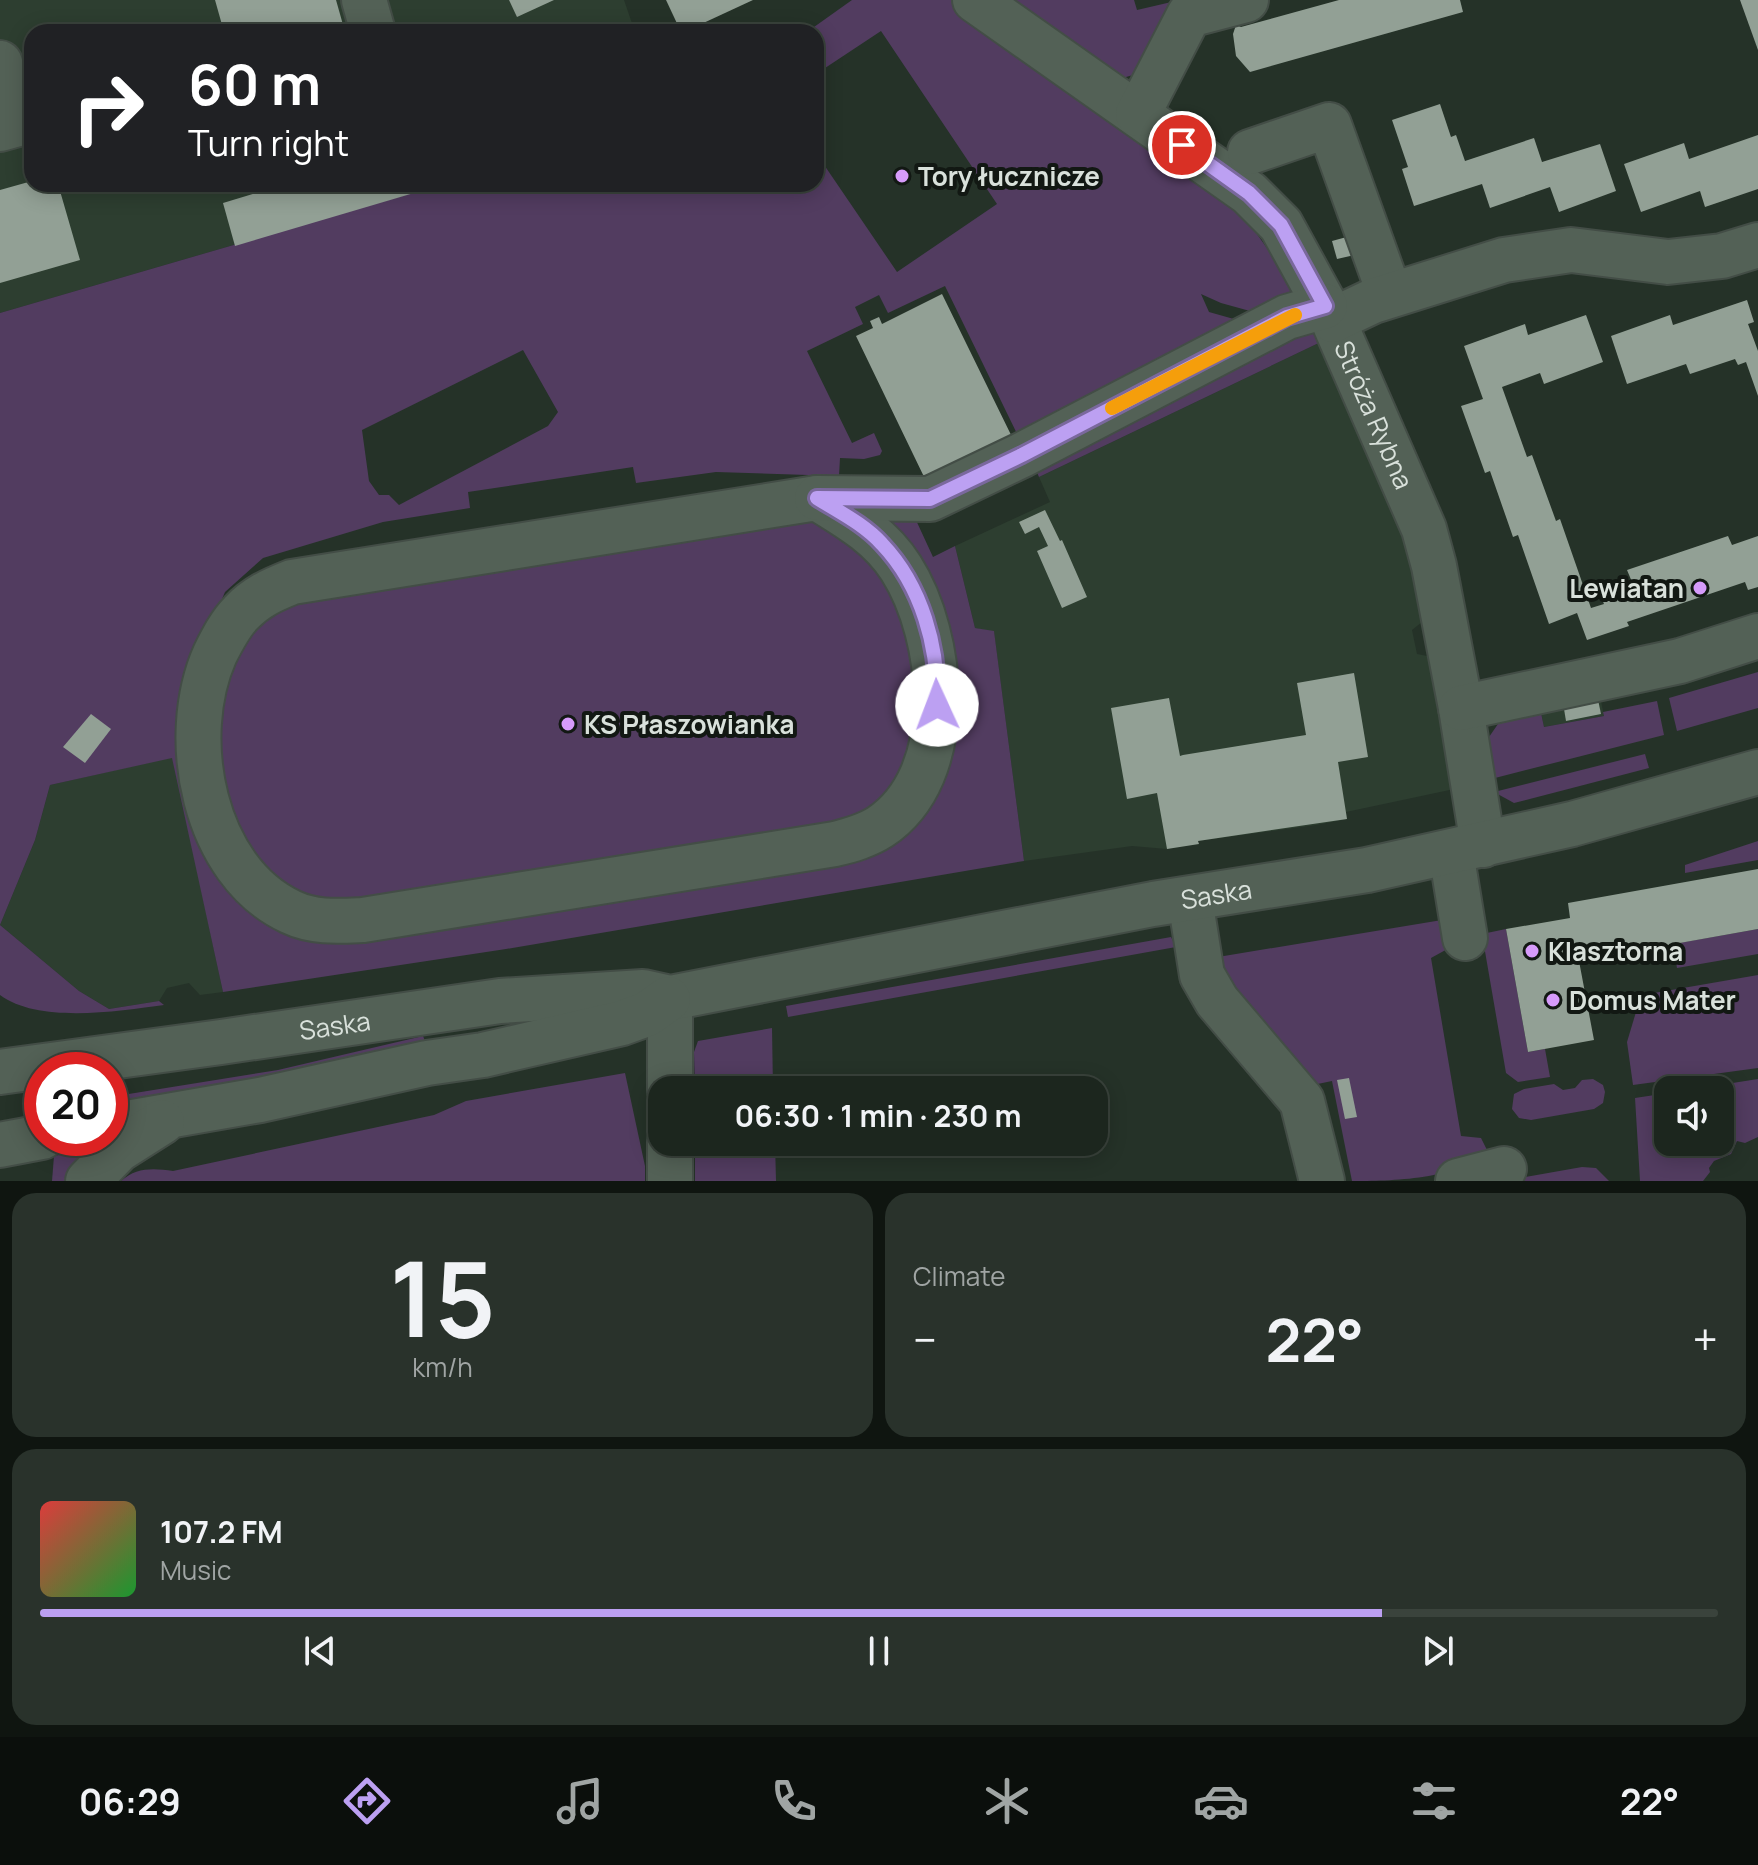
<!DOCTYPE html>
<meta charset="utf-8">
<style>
body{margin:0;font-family:Manrope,sans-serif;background:#29322b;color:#f1f3f6;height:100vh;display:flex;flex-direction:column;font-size:30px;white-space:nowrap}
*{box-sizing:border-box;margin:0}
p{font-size:26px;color:#a0a5a4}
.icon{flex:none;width:44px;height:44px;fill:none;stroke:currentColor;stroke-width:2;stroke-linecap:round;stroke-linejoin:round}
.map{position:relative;height:1181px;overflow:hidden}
.panel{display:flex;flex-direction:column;gap:12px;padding:12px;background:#0f1510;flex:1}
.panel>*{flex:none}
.banner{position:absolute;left:24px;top:24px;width:800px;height:168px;border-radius:24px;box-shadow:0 4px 20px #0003,0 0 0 2px #3a433c;background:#202124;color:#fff;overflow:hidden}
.buttons{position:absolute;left:1654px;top:1076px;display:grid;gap:16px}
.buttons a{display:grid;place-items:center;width:80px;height:80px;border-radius:16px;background:#1c261e;box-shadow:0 4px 20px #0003,0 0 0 2px #3a433c;font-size:40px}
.speed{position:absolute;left:24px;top:1052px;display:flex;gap:16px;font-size:40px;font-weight:700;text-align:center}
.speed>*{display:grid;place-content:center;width:104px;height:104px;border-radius:50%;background:#1c261e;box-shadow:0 4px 20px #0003,0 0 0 2px #3a433c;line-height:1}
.speed .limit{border:12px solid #d22;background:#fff;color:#111}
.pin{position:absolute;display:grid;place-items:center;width:68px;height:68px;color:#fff;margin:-34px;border:4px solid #fff;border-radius:50%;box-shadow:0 2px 8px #0007}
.me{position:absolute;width:88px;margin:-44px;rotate:358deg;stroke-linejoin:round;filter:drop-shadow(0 0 6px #0008)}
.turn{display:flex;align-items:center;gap:28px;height:168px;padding:0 32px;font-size:36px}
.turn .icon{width:104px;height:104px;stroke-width:2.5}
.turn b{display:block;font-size:56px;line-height:68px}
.big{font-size:60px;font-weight:700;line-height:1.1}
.panel .widget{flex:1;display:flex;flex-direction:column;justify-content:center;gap:12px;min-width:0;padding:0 28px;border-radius:24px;background:#29322b}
.panel .dial{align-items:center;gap:0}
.dial b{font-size:104px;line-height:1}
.song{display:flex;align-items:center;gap:24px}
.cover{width:96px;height:96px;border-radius:12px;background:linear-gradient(135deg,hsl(0 70% 55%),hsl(130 70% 35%))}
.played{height:8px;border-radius:4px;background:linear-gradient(90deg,#bca0f2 80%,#3a433c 80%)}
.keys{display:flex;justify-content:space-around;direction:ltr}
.heat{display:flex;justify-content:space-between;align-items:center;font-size:44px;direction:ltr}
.panel .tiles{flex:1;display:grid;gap:12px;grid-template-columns:1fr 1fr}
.widget:last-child{grid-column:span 2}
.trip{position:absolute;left:648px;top:1076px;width:460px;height:80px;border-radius:24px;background:#1c261e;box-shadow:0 4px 20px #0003,0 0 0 2px #3a433c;font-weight:700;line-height:80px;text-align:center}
.menu{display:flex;height:128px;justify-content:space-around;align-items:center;background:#0b0f0c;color:#a0a5a4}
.menu .icon{width:56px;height:56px}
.menu .active{color:#bca0f2}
.menu b{font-size:36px;color:#f1f3f6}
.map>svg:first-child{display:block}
.built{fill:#2d3e30}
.green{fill:#523c60;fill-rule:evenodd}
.building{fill:#92a095}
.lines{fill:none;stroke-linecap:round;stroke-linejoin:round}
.minor-casing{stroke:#434d46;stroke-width:48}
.minor{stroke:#536156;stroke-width:44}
.route-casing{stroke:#7a689d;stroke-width:20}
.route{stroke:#bca0f2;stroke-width:14}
.slow{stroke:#f59e0b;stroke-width:14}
.poi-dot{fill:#d69bfa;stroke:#121813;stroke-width:3}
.labels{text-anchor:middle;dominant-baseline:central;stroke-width:8;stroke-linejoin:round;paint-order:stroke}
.poi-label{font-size:26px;font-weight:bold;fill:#d9e1db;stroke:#121813;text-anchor:start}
.street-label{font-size:26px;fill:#d9e1db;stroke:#121813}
</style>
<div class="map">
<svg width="1758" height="1181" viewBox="0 0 1758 1181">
<rect width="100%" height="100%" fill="#253228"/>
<g class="built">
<path d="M0 0H624L635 32H32V184H443L0 313Z"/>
<path d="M1325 340 1413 537 1422 622 1412 630 1417 654 1427 656 1435 662 1459 788 1346 812 1347 819 1316 825 1198 841 1167 849 1132 846 1024 861 994 632 975 628 955 546 1050 502 1039 477Z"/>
<path d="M1599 691 1604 716 1544 727 1539 704Z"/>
<path d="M173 757 223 992 200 995 189 983 167 988 159 1001 109 1009 79 991 0 925 35 840 50 785Z"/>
</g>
<g class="green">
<path d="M852 0H955L1242 213 1303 299 1268 316 1221 303 1201 294 1209 312 1255 325 1022 444 945 286 888 313 879 295 855 307 863 324 807 351 852 443 874 433 882 451 880 455 864 459 840 458 839 476 716 472 636 483 633 467 468 492 470 508 383 522 263 558 225 592 196 661 189 686 255 909 845 859 944 764 878 509 915 518 933 557 955 546 975 628 994 631 1024 861 506 949 223 992 172 758 50 785 35 840 0 925 79 991 109 1009 159 1001 164 1005C119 1011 39 1024 0 995V313L443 184H816V153L897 272 997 204 881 31 816 74V32H807ZM523 350 558 412 548 426 399 505 389 495H379L369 481 362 430Z"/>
<path d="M1005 0H1134L1137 10 1180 0 1140 73 1119 79Z"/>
<path d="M1318 324 1325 340 1039 477 1035 468Z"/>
<path d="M799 519 822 521 843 529 903 595 922 737 878 815 319 910 255 862 214 781 227 667 271 607Z"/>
<path d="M1758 672V708L1677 731 1669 698Z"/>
<path d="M1657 701 1664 735 1495 778 1489 737 1498 724 1541 713 1544 727 1604 716 1603 712Z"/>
<path d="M1645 754 1649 768 1514 803 1494 792Z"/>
<path d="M1758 841V860L1685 873V865Z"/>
<path d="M1448 919 1451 947 1431 958 1461 1136 1481 1138 1487 1150C1462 1180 1389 1181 1352 1181L1332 1081 1308 1086 1212 958Z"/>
<path d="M1506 929 1528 1052 1545 1049 1550 1077 1518 1082 1506 1073 1482 934Z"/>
<path d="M1758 929V954L1677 968 1673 944Z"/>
<path d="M1171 937 1176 947 788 1017 786 1006Z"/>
<path d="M1758 975V1068L1633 1085 1627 1042 1636 1012 1654 993Z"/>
<path d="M772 1028 773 1090H695L694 1052 698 1041Z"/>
<path d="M423 1036 425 1041 423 1043 361 1060 110 1104V1097L278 1070Z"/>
<path d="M625 1073 645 1166V1181H121C136 1167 154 1168 173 1171L434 1115 466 1101Z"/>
<path d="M1593 1079 1603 1085 1605 1092 1603 1103 1594 1109 1531 1120 1519 1118 1512 1109 1514 1094 1524 1089 1554 1084 1563 1090 1575 1088 1582 1080Z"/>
<path d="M1758 1079V1137L1745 1143 1737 1141 1731 1154 1714 1161 1709 1168 1710 1172 1703 1181H1640L1635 1098 1668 1093V1142H1720V1090H1688Z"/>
<path d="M695 1142H775L776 1181H695Z"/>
<path d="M93 1148 74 1181H52L54 1156Z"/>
<path d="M1582 1167 1596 1168 1609 1181H1503Z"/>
</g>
<g class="building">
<path d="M215 0H336L345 32H224Z"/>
<path d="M509 0H554L517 17Z"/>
<path d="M666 0H753L684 32H681Z"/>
<path d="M1339 0H1460L1463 12 1250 72 1236 56 1233 34 1236 25 1241 27Z"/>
<path d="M1740 0H1758V50Z"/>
<path d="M1440 104 1451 137 1456 135 1465 161 1534 138 1542 162 1600 144 1616 191 1559 212 1550 187 1490 208 1482 184 1414 206 1402 169 1408 167 1392 120Z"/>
<path d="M1758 135V189L1705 207 1700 191 1641 212 1624 164 1684 143 1689 159Z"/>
<path d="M32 181V184H58L80 260 0 283V190Z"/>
<path d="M286 184H440L441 185 235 246 223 203Z"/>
<path d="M1354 235 1359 254 1337 259 1332 241Z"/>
<path d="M942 294 1014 441 927 483 856 336 873 328 870 321 879 317 882 324Z"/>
<path d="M1747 300 1754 322 1748 324 1758 351V396L1746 362 1738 365 1735 359 1690 374 1686 364 1627 384 1611 336 1670 315 1673 325Z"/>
<path d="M1586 315 1603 362 1544 384 1540 373 1502 387 1527 457 1532 455 1556 521 1560 519 1591 608 1604 604 1601 597 1616 592 1615 588 1632 582 1627 570 1728 536 1732 545 1758 536V587L1748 590 1745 582 1627 622 1629 626 1587 640 1577 613 1549 624 1518 535 1513 537 1490 471 1485 473 1461 406 1483 399 1464 346 1525 324 1528 335Z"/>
<path d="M1045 510 1060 541 1062 540 1087 597 1062 608 1037 551 1048 546 1039 527 1025 534 1019 522Z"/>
<path d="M1354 673 1368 757 1338 762 1347 819 1198 841 1199 844 1167 849 1157 793 1127 799 1111 708 1169 698 1180 756 1183 755 1306 735 1297 683Z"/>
<path d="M1597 695 1601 714 1566 721 1563 703Z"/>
<path d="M91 714 111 729 85 763 63 747Z"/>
<path d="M1758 869V929L1579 961 1594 1040 1528 1052 1506 929 1570 918 1568 903Z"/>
<path d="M1349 1078 1357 1117 1345 1119 1337 1080Z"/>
</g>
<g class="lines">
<g class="minor-casing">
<g id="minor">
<path d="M364 0 373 32"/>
<path id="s1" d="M975 0 1249 193 1281 225 1333 320 1424 529 1434 566 1461 708 1483 845"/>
<path d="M0 63 18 124 0 129"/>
<path d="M1138 114 1189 15 1246 0"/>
<path d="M1250 152 1329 125 1390 295"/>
<path d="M1333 320 1373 301 1504 260 1571 250 1668 262 1722 256 1758 245"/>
<path d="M817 498C848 517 880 535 901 568 945 637 958 775 880 827 866 836 851 840 835 844L363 920C339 921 314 923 291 912 203 871 178 737 215 654 222 640 230 624 241 613 256 597 272 590 292 582Z"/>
<path d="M817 498 930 499 1022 455 1287 317 1325 306"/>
<path d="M1461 708 1680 661 1758 636"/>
<path d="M1451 852 1465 938"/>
<path d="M1190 899 1202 975 1217 1001 1302 1101 1322 1181"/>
<path d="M670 998V1090"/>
<path id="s2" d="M0 1072 221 1042 500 1001 643 992 670 998 1153 904 1367 870 1572 824 1758 772"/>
<path d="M110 1126 260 1100 427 1063 483 1055 622 1023 647 1014 668 999"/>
<path d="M0 1145 42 1137"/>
<path d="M88 1181 118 1150 162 1122"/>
<path d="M670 1181V1142"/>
<path d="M1458 1181 1504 1169"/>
</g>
</g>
<use href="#minor" class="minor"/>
</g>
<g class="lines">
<g class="route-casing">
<path id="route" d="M937 705C939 648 922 586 882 544 864 524 839 512 817 498L930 499 1022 455 1287 317 1325 306 1281 225 1249 193 1182 145"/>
</g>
<use href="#route" class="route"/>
<path class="slow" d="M1112 408 1295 315"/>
</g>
<g class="poi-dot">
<circle cx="902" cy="176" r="8"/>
<circle cx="1700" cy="588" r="8"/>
<circle cx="568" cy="724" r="8"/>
<circle cx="1532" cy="951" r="8"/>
<circle cx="1553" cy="1000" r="8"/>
</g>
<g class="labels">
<g class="poi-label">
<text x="918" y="176">Tory łucznicze</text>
<text x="1684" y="588" text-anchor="end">Lewiatan</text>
<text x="584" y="724">KS Płaszowianka</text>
<text x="1548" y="951">Klasztorna</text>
<text x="1569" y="1000">Domus Mater</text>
</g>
<g class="street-label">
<text stroke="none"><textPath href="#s1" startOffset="592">Stróża Rybna</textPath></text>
<text stroke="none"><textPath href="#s2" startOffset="1232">Saska</textPath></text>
<text stroke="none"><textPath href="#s2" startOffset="338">Saska</textPath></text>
</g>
</g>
</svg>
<div class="buttons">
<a><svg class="icon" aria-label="sound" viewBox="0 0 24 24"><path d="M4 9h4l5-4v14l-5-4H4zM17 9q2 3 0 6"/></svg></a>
</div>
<div class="speed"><div class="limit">20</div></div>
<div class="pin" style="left:1182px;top:145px;background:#d93025"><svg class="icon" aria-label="arrive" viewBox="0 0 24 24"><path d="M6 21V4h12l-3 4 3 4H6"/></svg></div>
<svg class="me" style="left:937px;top:705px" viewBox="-20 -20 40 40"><circle r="19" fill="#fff"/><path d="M0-13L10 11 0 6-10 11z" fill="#bca0f2"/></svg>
<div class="trip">06:30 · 1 min · 230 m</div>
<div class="banner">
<div class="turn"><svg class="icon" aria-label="right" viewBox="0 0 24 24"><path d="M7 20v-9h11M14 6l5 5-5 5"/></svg><div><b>60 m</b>Turn right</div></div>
</div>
</div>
<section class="panel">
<div class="tiles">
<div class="widget dial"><b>15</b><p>km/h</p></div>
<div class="widget"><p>Climate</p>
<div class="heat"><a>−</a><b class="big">22°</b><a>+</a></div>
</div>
<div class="widget">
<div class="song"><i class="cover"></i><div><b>107.2 FM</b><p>Music</p></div></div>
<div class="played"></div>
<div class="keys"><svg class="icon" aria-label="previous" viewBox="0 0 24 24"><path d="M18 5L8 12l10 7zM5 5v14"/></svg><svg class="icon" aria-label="pause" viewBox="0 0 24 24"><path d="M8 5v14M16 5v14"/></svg><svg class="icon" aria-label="next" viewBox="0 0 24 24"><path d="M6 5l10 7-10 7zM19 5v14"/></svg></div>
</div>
</div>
</section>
<nav class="menu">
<b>06:29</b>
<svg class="icon active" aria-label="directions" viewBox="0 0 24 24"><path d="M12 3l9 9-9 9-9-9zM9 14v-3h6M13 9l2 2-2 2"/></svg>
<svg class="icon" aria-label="music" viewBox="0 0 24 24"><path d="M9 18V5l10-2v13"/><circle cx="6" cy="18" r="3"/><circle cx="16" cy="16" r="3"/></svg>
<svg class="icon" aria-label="phone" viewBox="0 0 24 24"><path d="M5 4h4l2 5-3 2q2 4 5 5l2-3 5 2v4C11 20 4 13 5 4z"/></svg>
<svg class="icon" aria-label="climate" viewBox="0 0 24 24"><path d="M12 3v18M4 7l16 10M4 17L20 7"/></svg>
<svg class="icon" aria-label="car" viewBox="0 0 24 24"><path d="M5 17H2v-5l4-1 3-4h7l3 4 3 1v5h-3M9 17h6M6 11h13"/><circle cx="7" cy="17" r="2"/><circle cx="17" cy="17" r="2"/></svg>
<svg class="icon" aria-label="filters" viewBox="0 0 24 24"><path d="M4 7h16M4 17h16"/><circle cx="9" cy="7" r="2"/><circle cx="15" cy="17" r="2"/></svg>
<b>22°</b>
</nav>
